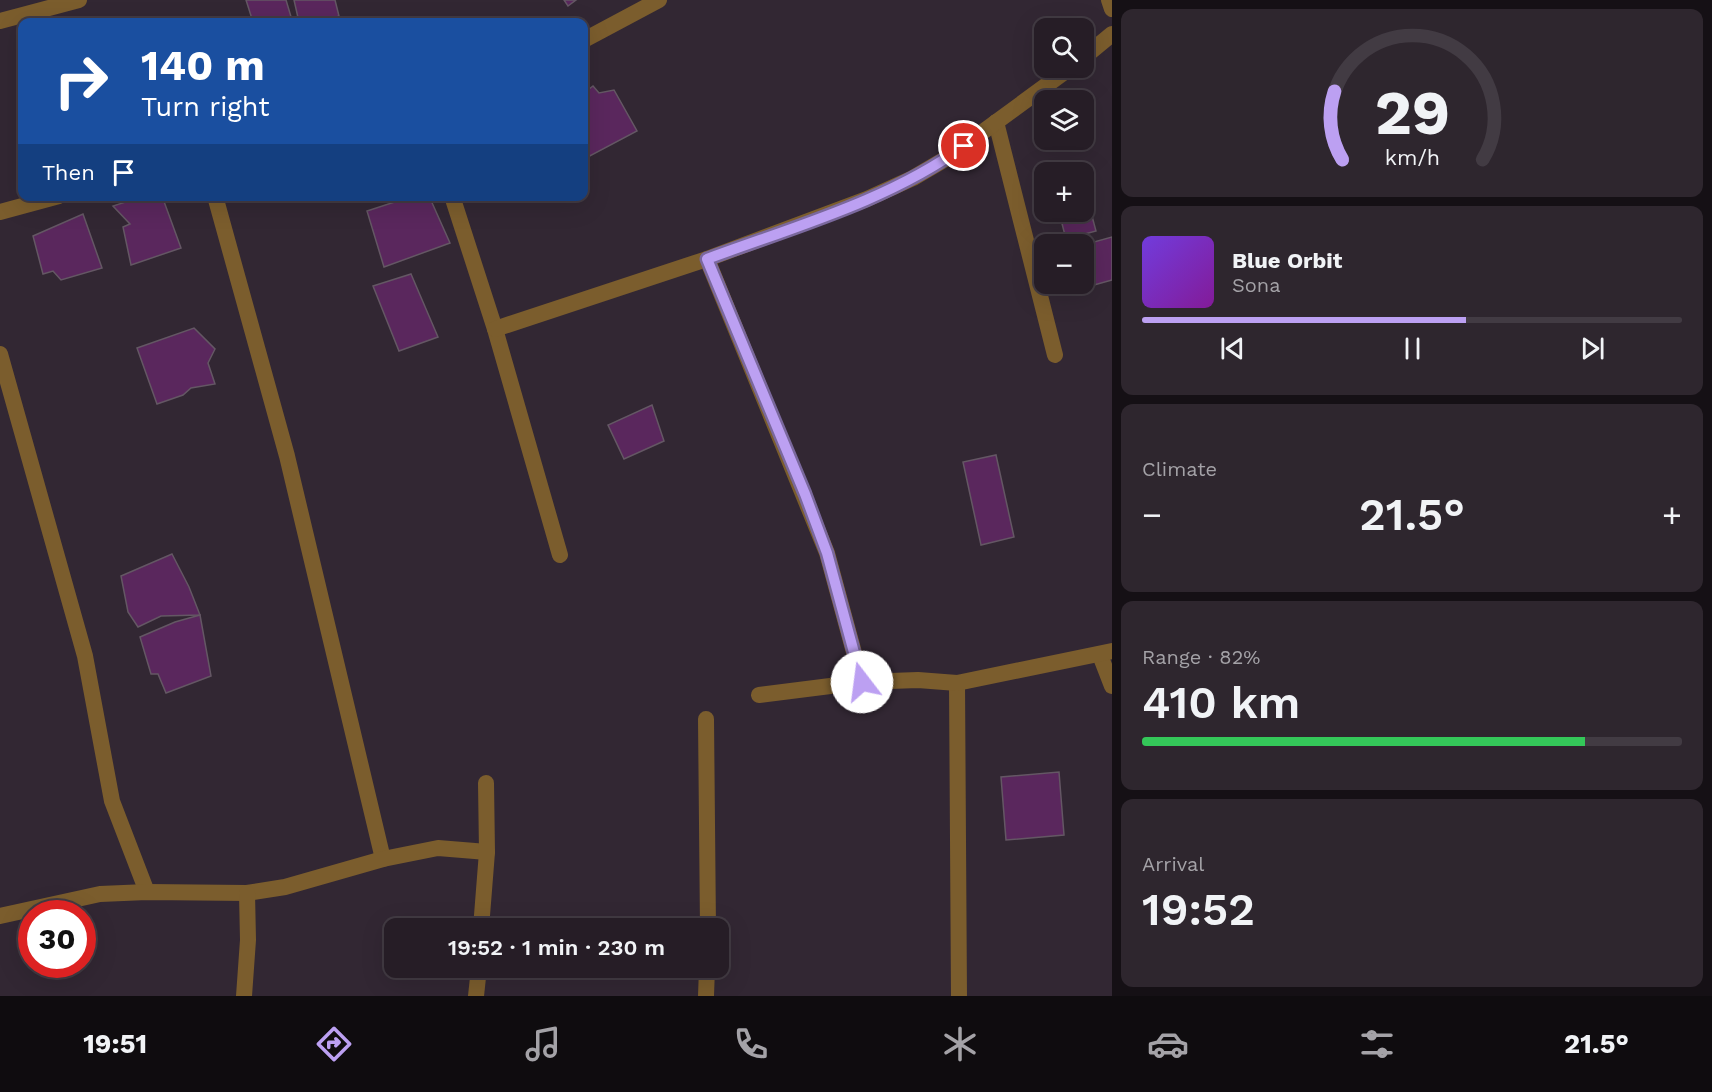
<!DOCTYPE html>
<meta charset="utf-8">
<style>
body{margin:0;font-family:"Work Sans",sans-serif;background:#2e262e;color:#f1f3f6;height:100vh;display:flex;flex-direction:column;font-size:22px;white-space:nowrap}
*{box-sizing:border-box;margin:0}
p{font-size:20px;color:#a4a2a7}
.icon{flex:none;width:33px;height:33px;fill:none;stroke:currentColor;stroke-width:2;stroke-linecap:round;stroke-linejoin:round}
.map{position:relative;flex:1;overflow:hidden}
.panel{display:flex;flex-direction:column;gap:9px;padding:9px;background:#151015;width:600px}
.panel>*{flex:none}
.guide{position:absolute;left:18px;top:18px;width:570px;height:183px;border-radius:12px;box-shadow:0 6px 24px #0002,0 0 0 2px #423b43;background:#1a4fa0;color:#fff;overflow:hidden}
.controls{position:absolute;left:1034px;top:18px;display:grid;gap:12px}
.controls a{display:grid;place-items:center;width:60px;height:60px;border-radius:12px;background:#261d26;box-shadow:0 6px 24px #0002,0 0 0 2px #423b43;font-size:30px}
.speed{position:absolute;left:18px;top:900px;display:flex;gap:12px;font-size:30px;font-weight:700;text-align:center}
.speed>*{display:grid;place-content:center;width:78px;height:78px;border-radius:50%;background:#261d26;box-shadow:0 6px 24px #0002,0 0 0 2px #423b43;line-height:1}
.speed .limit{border:9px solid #d22;background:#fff;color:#111}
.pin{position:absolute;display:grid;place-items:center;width:51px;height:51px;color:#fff;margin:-26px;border:3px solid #fff;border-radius:50%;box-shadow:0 2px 6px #0007}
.me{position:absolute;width:66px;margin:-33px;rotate:345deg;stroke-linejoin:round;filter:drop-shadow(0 0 4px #0008)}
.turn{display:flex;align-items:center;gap:21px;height:126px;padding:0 24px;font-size:27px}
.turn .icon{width:78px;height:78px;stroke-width:2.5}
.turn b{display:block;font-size:42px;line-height:51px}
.then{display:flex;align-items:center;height:57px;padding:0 24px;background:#0003;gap:12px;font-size:22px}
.big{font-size:45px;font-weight:600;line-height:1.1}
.panel .card{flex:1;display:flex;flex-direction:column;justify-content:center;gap:9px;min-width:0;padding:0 21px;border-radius:12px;background:#2e262e}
.panel .dial{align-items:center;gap:0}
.dial svg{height:156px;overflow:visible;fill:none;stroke:#423b43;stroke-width:7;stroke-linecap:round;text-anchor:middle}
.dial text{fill:#f1f3f6;stroke:none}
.song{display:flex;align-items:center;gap:18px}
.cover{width:72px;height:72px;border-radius:9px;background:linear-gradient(135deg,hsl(260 70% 55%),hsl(290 70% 35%))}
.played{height:6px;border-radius:3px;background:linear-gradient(90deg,#bca0f2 60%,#423b43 60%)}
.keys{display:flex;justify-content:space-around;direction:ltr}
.heat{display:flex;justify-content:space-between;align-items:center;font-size:33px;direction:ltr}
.charge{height:9px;border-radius:4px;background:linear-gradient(90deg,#34c759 82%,#423b43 0)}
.trip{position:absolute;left:384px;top:918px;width:345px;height:60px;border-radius:12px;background:#261d26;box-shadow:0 6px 24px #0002,0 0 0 2px #423b43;font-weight:600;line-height:60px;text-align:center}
.menu{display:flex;height:96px;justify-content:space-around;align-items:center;background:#0f0c0f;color:#a4a2a7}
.menu .icon{width:42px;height:42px}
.menu .on{color:#bca0f2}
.menu b{font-size:27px;color:#f1f3f6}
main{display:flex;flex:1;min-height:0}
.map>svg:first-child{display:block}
.building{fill:#5a275d;stroke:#645764;stroke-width:1.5}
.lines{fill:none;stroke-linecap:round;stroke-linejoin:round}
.minor{stroke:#7b5d2d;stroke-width:16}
.route-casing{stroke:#7a689d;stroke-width:15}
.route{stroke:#bca0f2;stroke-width:10}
</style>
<main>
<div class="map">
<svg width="1112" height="996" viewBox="0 0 1112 996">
<rect width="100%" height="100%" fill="#322733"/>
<g class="building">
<path d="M246 0H286L292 20 253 22Z"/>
<path d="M294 0H335L339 16 323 22H299Z"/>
<path d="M564 0H576L568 6Z"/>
<path d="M593 86 599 93 614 90 637 131 586 158 584 153V93Z"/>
<path d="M1083 183 1096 231 1066 239 1059 212H1083Z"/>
<path d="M144 196H162L181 248 131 265 123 227 130 224 113 206Z"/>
<path d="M413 196H429L450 243 384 267 367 211Z"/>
<path d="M83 214 102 268 61 280 53 271 43 274 33 236Z"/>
<path d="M1112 237V280L1076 290 1074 284H1083V245Z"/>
<path d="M411 274 438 337 399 351 373 286Z"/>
<path d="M194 328 215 349 208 363 215 384 191 388 183 395 157 404 137 348Z"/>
<path d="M652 405 664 441 624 459 608 425Z"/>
<path d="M996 455 1014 537 981 545 963 462Z"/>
<path d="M172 554 189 587 200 615 161 616 138 627 128 612 121 576Z"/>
<path d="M200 615 211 676 166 693 158 674H151L140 637 175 622Z"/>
<path d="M1059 772 1064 835 1006 840 1001 777Z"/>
</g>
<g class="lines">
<g class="minor">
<path d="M1109 0 1112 9"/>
<path d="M0 21 79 0"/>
<path d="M584 40 659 0"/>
<path d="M1083 58 1112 34"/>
<path d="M996 122 1055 355"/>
<path d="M215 196 287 456 383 859"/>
<path d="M452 196 495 329 560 555"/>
<path d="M0 212 59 196"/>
<path d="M707 259 827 553 862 682"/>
<path d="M495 329 707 259 867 199 913 178 947 158 1070 68"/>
<path d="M0 354 85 656 112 801 147 892"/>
<path d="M1100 655 1112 686"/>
<path d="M957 683 959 996"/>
<path d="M759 695 862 682 918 680 957 683 1112 651"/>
<path d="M706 719 708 928"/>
<path d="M0 916 100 894 147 892 247 893 285 887 383 859 438 848 487 852"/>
<path d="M481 928 487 852 486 783"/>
<path d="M244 996 248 940 247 893"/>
<path d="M476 996 479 968"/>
<path d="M706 996 707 968"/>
</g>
</g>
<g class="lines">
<g class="route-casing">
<path id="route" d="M862 682 827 553 805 494 707 259C793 227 888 201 964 146"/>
</g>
<use href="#route" class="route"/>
</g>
</svg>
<div class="controls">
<a><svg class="icon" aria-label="search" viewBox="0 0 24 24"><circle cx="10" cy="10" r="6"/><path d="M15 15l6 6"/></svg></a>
<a><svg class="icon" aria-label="layers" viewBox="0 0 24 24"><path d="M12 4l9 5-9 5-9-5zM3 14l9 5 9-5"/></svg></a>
<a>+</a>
<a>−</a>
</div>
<div class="speed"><div class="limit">30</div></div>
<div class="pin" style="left:964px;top:146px;background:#d93025"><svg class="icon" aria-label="arrive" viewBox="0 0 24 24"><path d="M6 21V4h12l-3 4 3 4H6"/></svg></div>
<svg class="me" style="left:862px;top:682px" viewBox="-20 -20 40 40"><circle r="19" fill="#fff"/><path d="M0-13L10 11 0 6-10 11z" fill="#bca0f2"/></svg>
<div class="trip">19:52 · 1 min · 230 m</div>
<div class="guide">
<div class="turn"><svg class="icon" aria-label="right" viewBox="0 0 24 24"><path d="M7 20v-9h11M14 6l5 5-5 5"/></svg><div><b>140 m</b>Turn right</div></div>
<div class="then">Then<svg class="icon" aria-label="arrive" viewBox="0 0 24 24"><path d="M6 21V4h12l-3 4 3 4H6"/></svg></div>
</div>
</div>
<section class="panel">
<div class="card dial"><svg viewBox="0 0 100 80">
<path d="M14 69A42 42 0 1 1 86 69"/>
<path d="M14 69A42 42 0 0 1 10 34" stroke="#bca0f2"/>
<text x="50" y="56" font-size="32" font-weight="700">29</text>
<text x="50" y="72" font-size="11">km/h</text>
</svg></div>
<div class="card">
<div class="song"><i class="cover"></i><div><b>Blue Orbit</b><p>Sona</p></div></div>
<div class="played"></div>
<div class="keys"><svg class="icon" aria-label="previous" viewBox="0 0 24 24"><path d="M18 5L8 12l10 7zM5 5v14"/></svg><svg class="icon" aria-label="pause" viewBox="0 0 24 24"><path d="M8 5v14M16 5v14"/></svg><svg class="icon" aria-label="next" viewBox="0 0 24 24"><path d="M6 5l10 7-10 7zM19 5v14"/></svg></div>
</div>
<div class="card"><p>Climate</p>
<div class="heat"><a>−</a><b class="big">21.5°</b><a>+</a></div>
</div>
<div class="card"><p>Range · 82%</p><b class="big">410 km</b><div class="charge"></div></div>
<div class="card"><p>Arrival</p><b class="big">19:52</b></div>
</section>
</main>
<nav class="menu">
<b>19:51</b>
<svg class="icon on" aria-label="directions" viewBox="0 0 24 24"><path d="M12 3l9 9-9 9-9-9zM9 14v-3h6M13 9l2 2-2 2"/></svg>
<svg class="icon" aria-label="music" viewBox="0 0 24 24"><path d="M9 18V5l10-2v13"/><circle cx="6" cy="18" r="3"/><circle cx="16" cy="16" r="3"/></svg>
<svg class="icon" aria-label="phone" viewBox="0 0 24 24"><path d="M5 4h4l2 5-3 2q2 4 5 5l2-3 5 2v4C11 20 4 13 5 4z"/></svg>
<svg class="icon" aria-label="climate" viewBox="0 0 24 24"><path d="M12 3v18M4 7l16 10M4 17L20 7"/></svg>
<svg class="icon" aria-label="car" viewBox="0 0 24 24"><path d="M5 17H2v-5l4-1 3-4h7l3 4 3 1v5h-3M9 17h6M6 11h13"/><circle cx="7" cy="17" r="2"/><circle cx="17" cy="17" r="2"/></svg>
<svg class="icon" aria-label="filters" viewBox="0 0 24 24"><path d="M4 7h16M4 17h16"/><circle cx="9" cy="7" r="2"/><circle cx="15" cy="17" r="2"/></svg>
<b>21.5°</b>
</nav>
